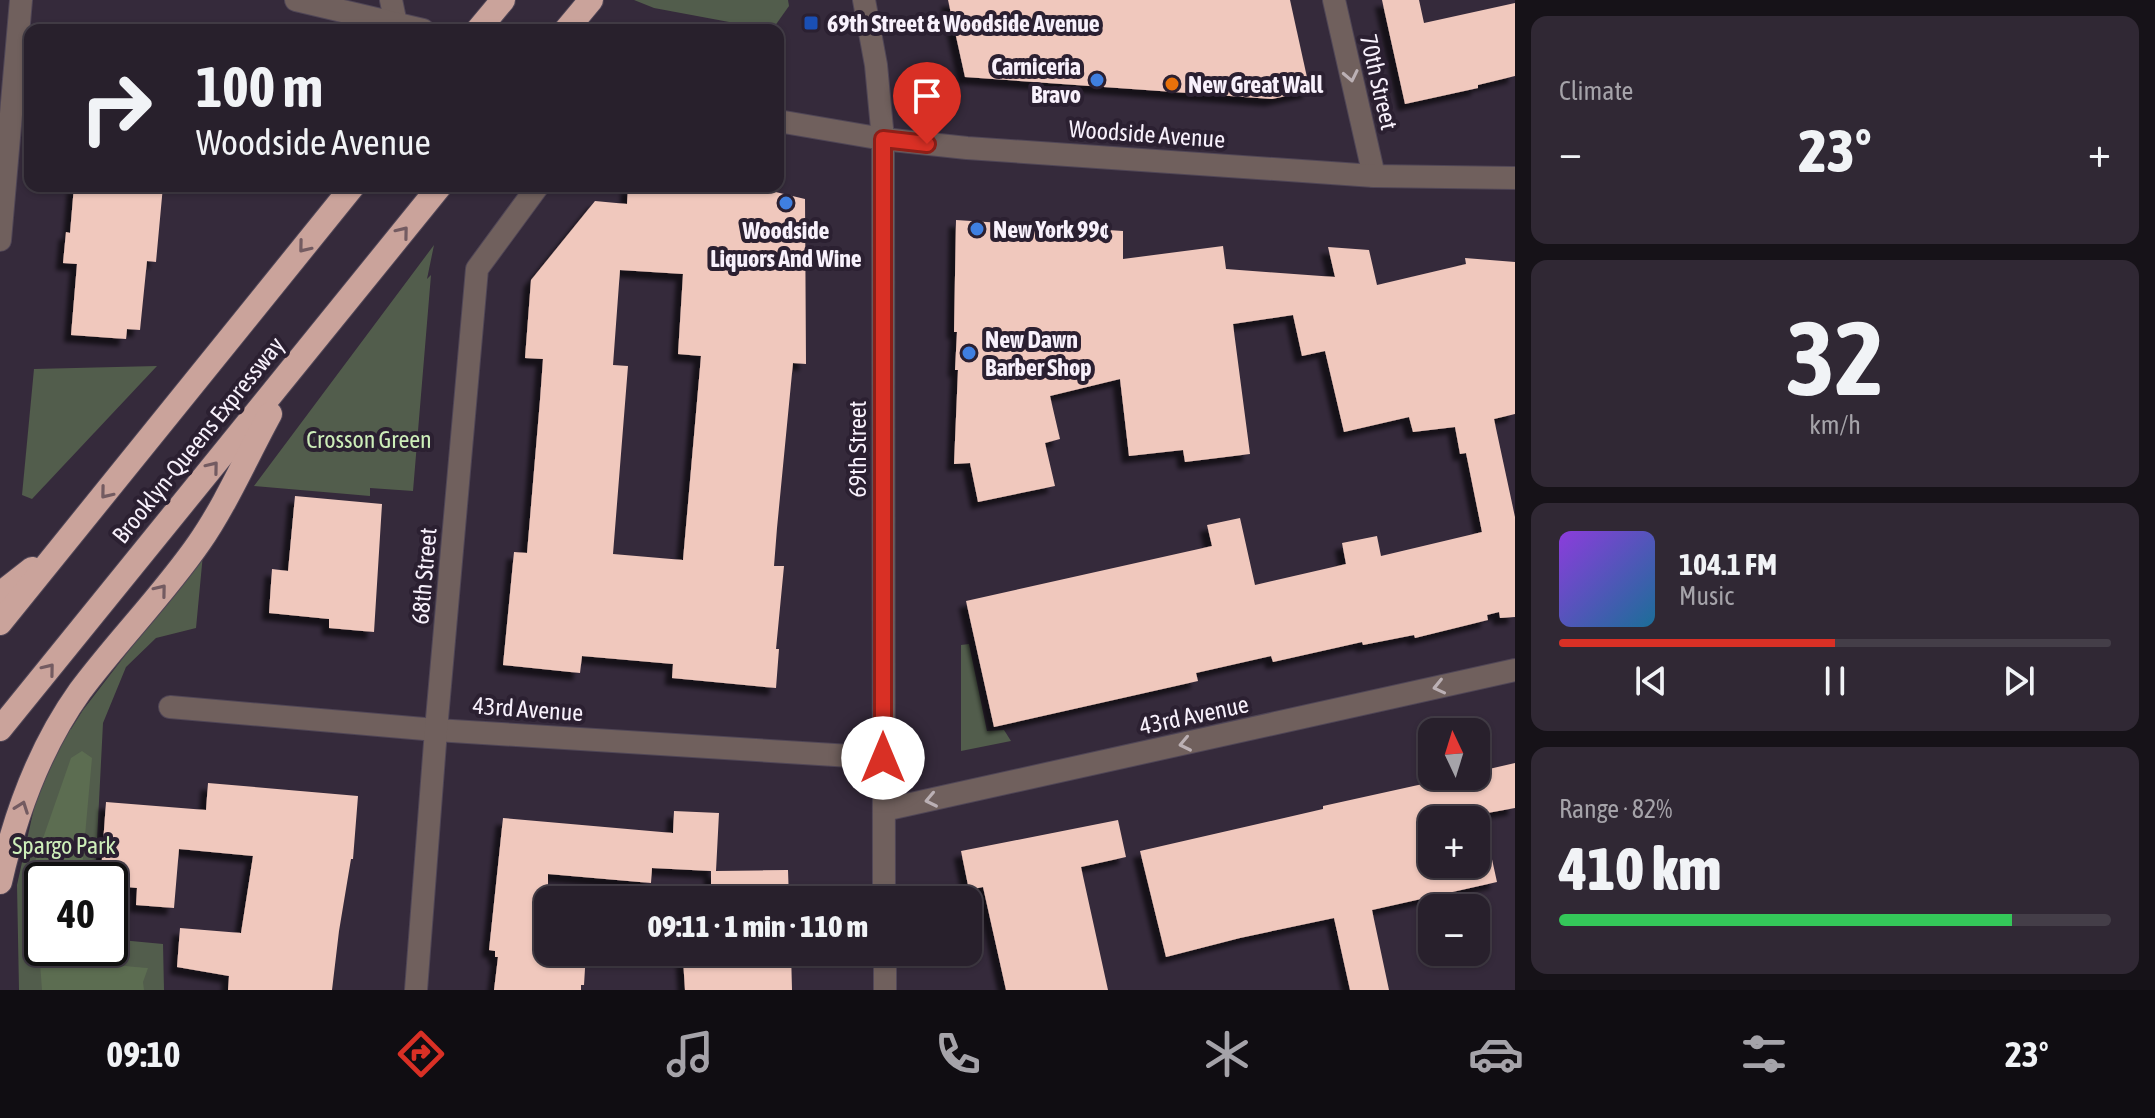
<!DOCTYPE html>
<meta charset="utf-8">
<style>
body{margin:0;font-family:"Asap Condensed",sans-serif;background:#302834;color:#f1f3f6;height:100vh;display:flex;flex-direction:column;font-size:30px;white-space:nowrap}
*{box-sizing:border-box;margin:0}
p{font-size:26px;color:#a5a3a9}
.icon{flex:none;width:44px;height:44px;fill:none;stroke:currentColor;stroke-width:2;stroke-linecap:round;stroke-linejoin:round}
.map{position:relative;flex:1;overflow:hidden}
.details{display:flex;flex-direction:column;gap:16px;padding:16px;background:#161218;width:640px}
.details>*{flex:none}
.guide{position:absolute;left:24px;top:24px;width:760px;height:168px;border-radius:16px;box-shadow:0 2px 6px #0004,0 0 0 2px #443e48;background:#28202c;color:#f1f3f6;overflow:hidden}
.needle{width:52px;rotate:356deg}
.tools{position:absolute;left:1418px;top:718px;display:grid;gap:16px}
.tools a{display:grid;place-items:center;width:72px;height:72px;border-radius:16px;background:#28202c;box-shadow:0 2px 6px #0004,0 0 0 2px #443e48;font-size:40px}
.speed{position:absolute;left:24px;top:862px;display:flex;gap:16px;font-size:40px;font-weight:700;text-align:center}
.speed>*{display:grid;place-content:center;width:104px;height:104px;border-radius:50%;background:#28202c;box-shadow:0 2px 6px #0004,0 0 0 2px #443e48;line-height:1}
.speed .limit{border:4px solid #111;border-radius:12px;background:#fff;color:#111}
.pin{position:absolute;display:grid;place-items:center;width:68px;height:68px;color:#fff;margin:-82px -34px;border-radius:50% 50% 50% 0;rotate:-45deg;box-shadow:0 0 8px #0007}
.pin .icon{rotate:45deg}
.me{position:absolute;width:88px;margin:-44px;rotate:0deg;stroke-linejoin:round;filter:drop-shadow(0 0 6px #0008)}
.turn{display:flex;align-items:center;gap:28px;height:168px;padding:0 40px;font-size:36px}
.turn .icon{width:104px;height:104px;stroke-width:2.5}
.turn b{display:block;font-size:56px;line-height:68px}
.big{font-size:60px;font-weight:800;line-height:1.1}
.details .card{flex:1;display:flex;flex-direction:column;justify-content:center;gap:12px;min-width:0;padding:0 28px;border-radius:16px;background:#302834}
.details .dial{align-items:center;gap:0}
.dial b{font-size:104px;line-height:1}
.song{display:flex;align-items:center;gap:24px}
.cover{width:96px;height:96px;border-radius:12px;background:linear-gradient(135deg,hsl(270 70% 55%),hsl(200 70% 35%))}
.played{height:8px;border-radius:4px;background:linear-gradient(90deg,#d93025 50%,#443e48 50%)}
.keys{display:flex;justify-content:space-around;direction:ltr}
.heat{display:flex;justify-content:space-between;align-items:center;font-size:44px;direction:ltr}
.charge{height:12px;border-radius:6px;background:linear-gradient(90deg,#34c759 82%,#443e48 0)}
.trip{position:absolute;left:534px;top:886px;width:448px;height:80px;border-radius:16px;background:#28202c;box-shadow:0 2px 6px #0004,0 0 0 2px #443e48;font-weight:800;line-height:80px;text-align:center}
.menu{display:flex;height:128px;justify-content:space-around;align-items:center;background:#100d12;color:#a5a3a9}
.menu .icon{width:56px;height:56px}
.menu .active{color:#d93025}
.menu b{font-size:36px;color:#f1f3f6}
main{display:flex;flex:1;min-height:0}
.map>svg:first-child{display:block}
.green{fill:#525d4c}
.forest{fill:#5c6d51}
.building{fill:#f0c8bd;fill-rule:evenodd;filter:url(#shadow)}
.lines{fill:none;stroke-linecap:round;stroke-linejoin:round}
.minor-casing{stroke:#504656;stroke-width:24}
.tertiary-casing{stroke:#504656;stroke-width:24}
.motorway-casing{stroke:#504656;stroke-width:26}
.minor{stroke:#70605d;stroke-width:22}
.tertiary{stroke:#70605d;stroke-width:22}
.motorway{stroke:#caa39b;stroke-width:24}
.oneway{stroke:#bbb0b4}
.oneway2{stroke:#735b61}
.route-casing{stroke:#8d1f18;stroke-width:20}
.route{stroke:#d93025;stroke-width:14}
.transit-dot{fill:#1a4fb4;stroke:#2b2031;stroke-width:3}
.shop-dot{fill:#3f7fe0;stroke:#2b2031;stroke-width:3}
.food-dot{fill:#e8710a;stroke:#2b2031;stroke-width:3}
.labels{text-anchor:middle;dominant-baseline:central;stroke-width:8;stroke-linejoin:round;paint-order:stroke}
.poi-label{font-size:24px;font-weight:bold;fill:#f8f1fc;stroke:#2b2031;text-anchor:start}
.street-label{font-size:24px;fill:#f8f1fc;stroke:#2b2031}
.park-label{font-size:24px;fill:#cdeeb9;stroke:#2b2031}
</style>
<main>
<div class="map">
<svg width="1515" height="990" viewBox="0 0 1515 990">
<defs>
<filter id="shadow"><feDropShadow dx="-7" dy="7" stdDeviation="2" flood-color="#0009"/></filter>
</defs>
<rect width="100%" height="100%" fill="#352a3b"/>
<g class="green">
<path d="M634 0H788L789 6 772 30 654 8Z"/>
<path d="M434 245 427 279 431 275 413 491 370 488V496L254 486Z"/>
<path d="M157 366 32 499 22 495 34 369Z"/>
<path d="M203 554 196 628 156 638 126 667 103 723 95 880H42V948H110V939L163 944 164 990H19L17 885 40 781 68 729H71L83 710Z"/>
<path d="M969 644 987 731 1004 730 1011 741 961 751V645Z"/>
</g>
<path class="forest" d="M82 751 92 758 81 880H42V948H83C99 966 125 966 148 968L143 982 144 990H42L33 867 71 758Z"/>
<g class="building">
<path d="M948 0H1290L1310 91 1272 99 965 77Z"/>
<path d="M1382 0H1419L1424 23 1515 3V76L1478 85V88L1405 104Z"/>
<path d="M74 186H163L156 262 147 261 140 330 127 329 126 339 71 335 77 264 63 263 66 232 70 233Z"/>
<path d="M628 186H751L805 199 806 364 793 363 777 528 774 566H784L776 649H779L776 688 672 678 673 664 582 656 580 673 503 665 514 552 527 553 540 400 543 359 525 358 531 280 595 201 627 204ZM620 270 683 274 678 354 701 356 683 560 613 554 628 366 613 365Z"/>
<path d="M956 220 1123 231V259L1223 246 1226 269 1335 277 1328 247 1369 250 1377 285 1466 264 1465 258 1515 262V414L1494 419 1515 517V617L1500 618 1499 612 1487 615 1488 620 1415 638 1414 635 1363 645 1362 642 1273 662 1271 656 1196 673 1198 681 994 727 966 601 1212 546 1207 525 1240 518 1255 585 1346 564 1342 543 1377 536 1381 556 1482 532 1466 453 1460 454 1455 427 1413 432 1409 417 1344 432 1325 351 1302 356 1293 315 1233 324 1250 454 1185 462 1183 450 1129 456 1120 379 1050 396 1060 439 1045 443 1055 486 978 502 970 463 954 464 958 370H955L957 332H954Z"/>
<path d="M295 496 382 504 374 632 329 628V619L269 613 272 569 288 571Z"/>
<path d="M1515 763V808L1482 814 1497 882 1372 910 1389 990H1350L1334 918 1240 938 1166 957 1140 851 1323 809V806L1459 776H1476V772ZM1432 820H1476V864H1432Z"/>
<path d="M208 783 358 796 353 859H351L339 931 332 990H228L229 976 177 967 180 928 241 933 253 856 179 849 174 908 136 905 137 888 117 886 118 873 101 872 106 802 206 810Z"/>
<path d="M674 811 719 813 716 871 788 870 789 900H711V871L652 868 651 883 548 874V952H586L584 985H581V990H494L498 957H495V951L489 950 503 818 673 833Z"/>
<path d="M1118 820 1126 857 1081 867 1108 990H1006L983 887 969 890 961 851Z"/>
<path d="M697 952H791L792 990H685L683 959H697Z"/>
</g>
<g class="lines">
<g class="minor-casing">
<g id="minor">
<path d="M391 0 396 24"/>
<path d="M1334 0 1374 176"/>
<path d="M0 240 21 0"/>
<path d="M170 707 436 730 883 758"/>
<path d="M884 810 1515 670"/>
<path d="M416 990 436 730 477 269 538 186"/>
</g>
</g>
<g class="tertiary-casing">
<g id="tertiary">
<path d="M296 0 423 30"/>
<path d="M864 0 876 65 883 139 884 900"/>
<path d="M778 121 883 139 967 148 1374 176 1515 178"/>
<path d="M885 952V990"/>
</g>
</g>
<g class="motorway-casing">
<g id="motorway">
<path d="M478 30 503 0"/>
<path d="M566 30 591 0"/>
<path d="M0 594 32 569"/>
<path d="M0 623 353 186"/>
<path d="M0 729 440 186"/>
<path d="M0 882C15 815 40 747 80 691 118 640 163 595 199 543 225 506 248 454 270 414"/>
</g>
</g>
<use href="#minor" class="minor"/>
<use href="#tertiary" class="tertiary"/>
<use href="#motorway" class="motorway"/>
</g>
<defs><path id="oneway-chevron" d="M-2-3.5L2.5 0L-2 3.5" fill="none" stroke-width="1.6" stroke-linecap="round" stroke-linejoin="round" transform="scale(2)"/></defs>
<g class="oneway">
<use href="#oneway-chevron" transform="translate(1351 76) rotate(78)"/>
<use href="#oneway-chevron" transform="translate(1439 687) rotate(167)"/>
<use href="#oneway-chevron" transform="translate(1185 744) rotate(168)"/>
<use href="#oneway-chevron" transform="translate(931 800) rotate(168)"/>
</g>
<g class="oneway2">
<use href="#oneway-chevron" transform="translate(403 232) rotate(-51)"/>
<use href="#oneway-chevron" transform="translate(304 247) rotate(129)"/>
<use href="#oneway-chevron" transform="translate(213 467) rotate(-51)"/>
<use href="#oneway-chevron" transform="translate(106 493) rotate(129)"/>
<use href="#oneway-chevron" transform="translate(161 590) rotate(-51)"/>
<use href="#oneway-chevron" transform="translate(49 669) rotate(-51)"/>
<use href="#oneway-chevron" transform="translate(22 807) rotate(-70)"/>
</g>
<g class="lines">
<g class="route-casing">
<path id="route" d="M883 758V139L927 144"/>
</g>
<use href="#route" class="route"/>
</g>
<rect class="transit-dot" x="803" y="15" width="16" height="16" rx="4"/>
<g class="shop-dot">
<circle cx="1097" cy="80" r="8"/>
<circle cx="786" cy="203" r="8"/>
<circle cx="977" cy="229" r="8"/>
<circle cx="969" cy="353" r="8"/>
</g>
<circle class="food-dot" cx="1172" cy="84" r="8"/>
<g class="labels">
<g class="poi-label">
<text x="827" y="23">69th Street &amp; Woodside Avenue</text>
<text x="1081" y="66" text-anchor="end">Carniceria<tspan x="1081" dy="28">Bravo</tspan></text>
<text x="1188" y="84">New Great Wall</text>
<text x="993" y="229">New York 99¢</text>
<text x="786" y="230" text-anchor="middle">Woodside<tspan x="786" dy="28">Liquors And Wine</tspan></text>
<text x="985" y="339">New Dawn<tspan x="985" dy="28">Barber Shop</tspan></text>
</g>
<g class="street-label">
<text transform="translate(1379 82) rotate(77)">70th Street</text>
<text transform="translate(1147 134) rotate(4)">Woodside Avenue</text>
<text transform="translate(198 440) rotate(-51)">Brooklyn-Queens Expressway</text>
<text transform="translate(857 449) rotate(-90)">69th Street</text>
<text transform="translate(424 576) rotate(-85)">68th Street</text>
<text transform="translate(528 709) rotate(4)">43rd Avenue</text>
<text transform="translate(1194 715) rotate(-12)">43rd Avenue</text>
</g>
<g class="park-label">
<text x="369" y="439">Crosson Green</text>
<text x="64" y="845">Spargo Park</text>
</g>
</g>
</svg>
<div class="tools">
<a><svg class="needle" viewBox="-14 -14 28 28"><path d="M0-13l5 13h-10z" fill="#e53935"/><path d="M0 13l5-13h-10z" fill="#a5a3a9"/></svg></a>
<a>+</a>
<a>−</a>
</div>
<div class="speed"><div class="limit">40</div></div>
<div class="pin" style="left:927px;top:144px;background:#d93025"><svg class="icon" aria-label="arrive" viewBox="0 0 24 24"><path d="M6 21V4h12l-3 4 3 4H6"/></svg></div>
<svg class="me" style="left:883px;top:758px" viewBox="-20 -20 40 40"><circle r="19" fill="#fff"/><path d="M0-13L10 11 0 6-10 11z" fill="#d93025"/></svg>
<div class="trip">09:11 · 1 min · 110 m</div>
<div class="guide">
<div class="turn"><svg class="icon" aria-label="right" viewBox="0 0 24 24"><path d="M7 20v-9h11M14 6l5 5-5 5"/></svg><div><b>100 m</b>Woodside Avenue</div></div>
</div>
</div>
<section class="details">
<div class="card"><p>Climate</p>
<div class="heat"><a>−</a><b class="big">23°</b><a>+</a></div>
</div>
<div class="card dial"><b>32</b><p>km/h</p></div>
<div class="card">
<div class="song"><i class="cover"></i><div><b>104.1 FM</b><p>Music</p></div></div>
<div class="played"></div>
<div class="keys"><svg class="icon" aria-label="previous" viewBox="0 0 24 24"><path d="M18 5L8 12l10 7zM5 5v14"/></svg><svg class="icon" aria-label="pause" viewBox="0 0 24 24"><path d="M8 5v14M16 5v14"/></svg><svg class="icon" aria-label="next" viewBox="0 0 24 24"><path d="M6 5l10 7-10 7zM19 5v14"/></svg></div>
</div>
<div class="card"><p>Range · 82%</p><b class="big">410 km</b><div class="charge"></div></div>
</section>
</main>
<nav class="menu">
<b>09:10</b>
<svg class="icon active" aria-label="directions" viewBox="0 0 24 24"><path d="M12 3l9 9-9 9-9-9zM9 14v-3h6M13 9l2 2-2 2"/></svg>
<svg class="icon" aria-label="music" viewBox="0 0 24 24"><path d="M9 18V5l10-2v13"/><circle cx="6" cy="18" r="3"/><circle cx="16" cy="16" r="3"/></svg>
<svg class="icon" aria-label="phone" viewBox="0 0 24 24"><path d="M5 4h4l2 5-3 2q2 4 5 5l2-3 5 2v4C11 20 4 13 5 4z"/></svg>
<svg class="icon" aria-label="climate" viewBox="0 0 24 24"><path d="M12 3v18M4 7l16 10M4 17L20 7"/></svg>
<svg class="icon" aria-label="car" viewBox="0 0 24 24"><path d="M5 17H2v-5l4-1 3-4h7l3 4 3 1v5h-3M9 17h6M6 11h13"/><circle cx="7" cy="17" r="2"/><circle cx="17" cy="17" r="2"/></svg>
<svg class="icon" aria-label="filters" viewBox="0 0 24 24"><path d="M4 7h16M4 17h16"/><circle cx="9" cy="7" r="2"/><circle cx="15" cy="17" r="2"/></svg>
<b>23°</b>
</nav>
